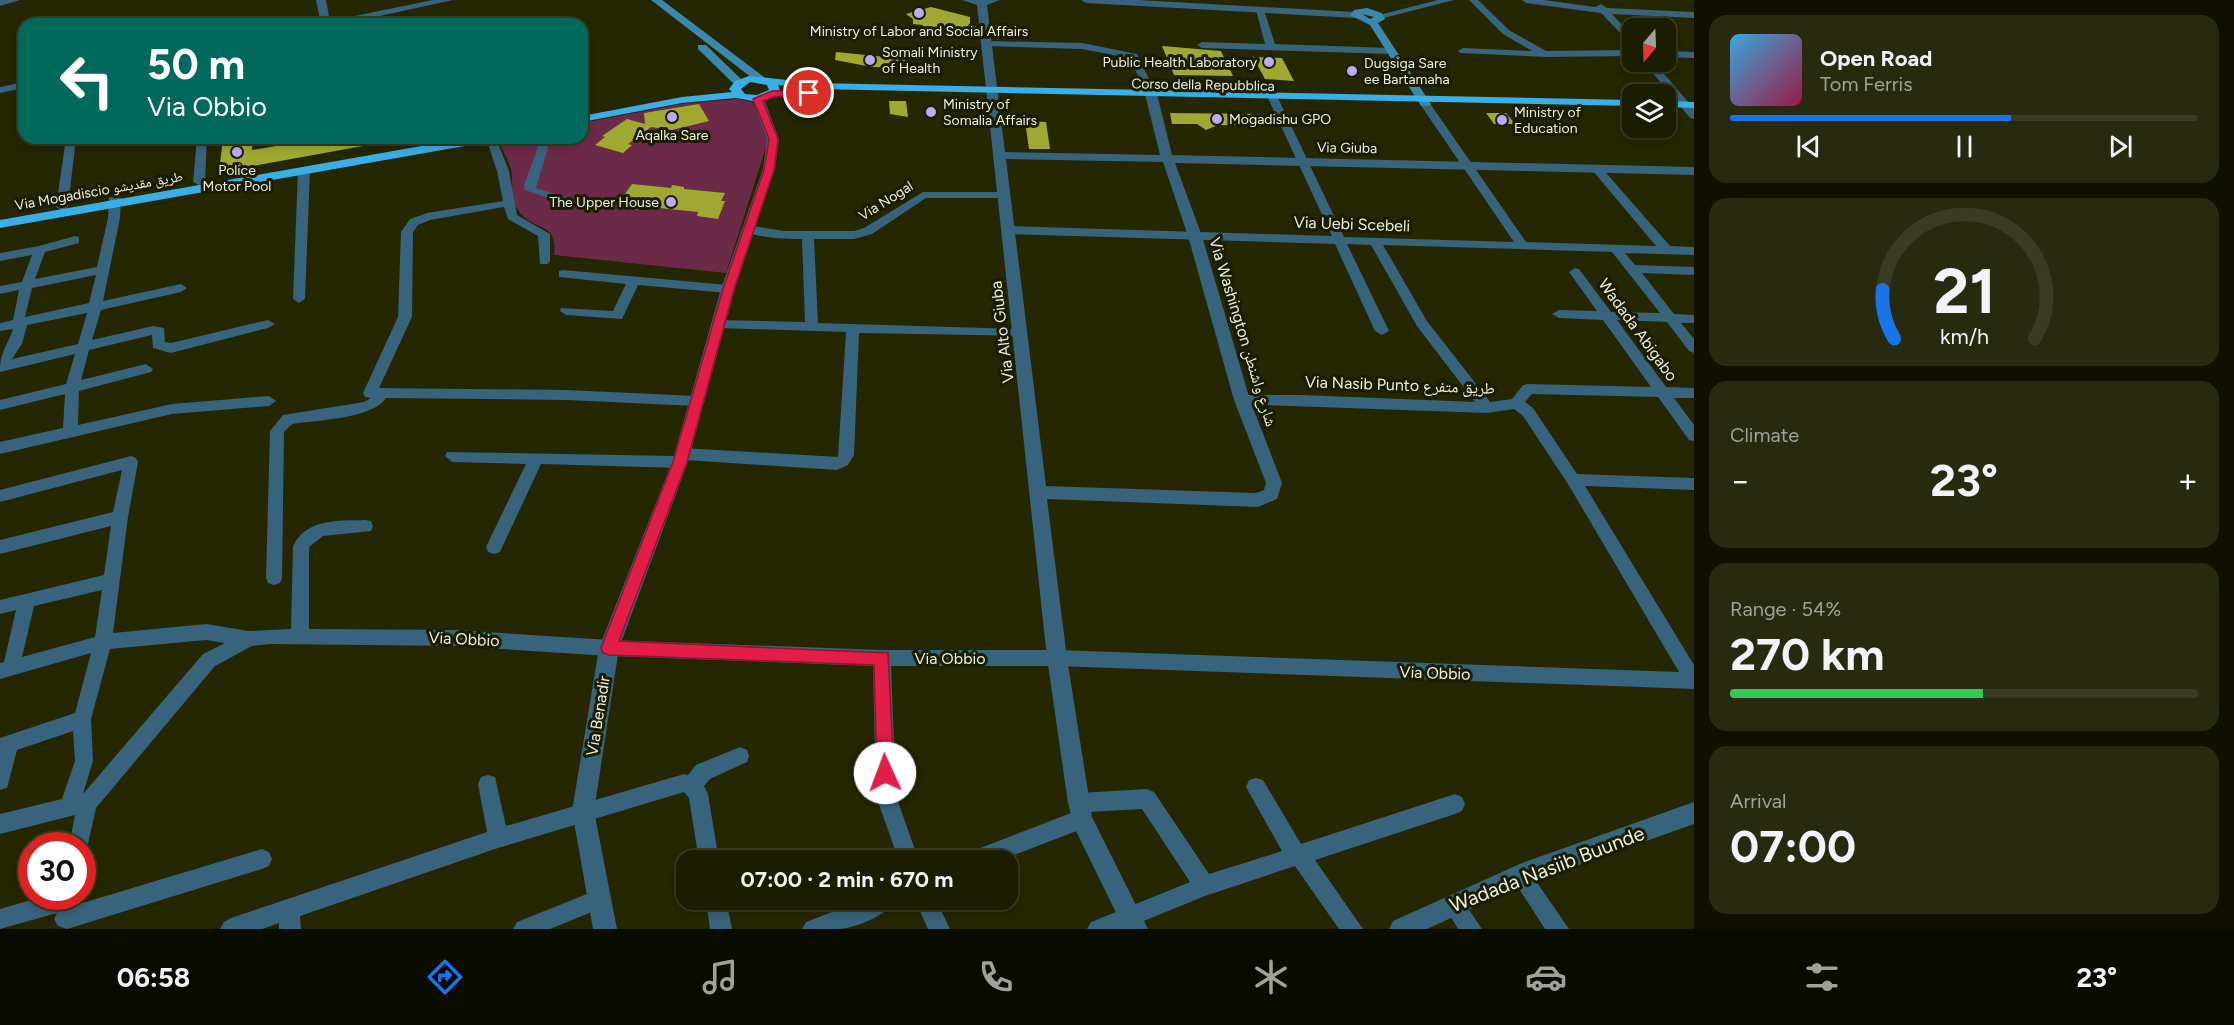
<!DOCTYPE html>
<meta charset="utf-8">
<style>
body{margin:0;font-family:Figtree,"Noto Naskh Arabic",sans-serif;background:#282a0f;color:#f1f3f6;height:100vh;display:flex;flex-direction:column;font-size:22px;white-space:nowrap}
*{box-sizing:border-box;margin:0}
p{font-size:20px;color:#a0a299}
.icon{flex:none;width:33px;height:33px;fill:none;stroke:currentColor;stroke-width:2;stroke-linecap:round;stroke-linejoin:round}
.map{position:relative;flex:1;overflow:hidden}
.panel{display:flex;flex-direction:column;gap:15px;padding:15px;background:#0f1000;width:540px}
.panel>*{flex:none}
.top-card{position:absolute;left:18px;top:18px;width:570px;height:126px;border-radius:18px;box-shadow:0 3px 9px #0003,0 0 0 2px #393b22;background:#00695c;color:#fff;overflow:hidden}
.needle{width:39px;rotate:199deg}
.tools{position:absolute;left:1622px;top:18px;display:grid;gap:12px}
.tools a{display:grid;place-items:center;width:54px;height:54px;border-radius:12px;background:#1b1d00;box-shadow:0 3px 9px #0003,0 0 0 2px #393b22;font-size:30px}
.speed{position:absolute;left:18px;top:832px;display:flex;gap:12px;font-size:30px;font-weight:700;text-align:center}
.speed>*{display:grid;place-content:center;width:78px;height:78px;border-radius:50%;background:#1b1d00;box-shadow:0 3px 9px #0003,0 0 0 2px #393b22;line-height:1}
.speed .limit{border:9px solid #d22;background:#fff;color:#111}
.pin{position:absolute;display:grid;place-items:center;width:51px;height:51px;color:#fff;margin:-26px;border:3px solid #fff;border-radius:50%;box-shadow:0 2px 6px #0007}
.me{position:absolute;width:66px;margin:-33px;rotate:358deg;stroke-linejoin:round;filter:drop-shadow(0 0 4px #0008)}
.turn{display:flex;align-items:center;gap:21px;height:126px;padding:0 30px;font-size:27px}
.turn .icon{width:78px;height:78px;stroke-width:2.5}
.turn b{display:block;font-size:42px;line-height:51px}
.big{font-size:45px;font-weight:700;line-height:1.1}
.panel .widget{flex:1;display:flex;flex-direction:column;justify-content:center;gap:9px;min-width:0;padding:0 21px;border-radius:18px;background:#282a0f}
.panel .dial{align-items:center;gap:0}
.dial svg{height:156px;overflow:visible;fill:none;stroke:#393b22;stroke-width:7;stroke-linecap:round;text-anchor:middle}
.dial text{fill:#f1f3f6;stroke:none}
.song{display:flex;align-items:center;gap:18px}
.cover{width:72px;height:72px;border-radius:9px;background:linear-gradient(135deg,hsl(200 70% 55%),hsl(340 70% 35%))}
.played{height:6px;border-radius:3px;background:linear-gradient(90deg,#1a73e8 60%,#393b22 60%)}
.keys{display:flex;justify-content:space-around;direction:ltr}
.heat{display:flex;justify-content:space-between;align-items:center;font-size:33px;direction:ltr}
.charge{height:9px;border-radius:4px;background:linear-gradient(90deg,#34c759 54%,#393b22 0)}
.trip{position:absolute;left:676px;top:850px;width:342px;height:60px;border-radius:18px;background:#1b1d00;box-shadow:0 3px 9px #0003,0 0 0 2px #393b22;font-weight:700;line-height:60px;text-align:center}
.tabs{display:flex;height:96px;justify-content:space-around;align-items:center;background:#0b0c00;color:#a0a299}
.tabs .icon{width:42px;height:42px}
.tabs .selected{color:#1a73e8}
.tabs b{font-size:27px;color:#f1f3f6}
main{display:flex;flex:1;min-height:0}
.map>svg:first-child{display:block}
.green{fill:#6b2a47}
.building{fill:#9fa931}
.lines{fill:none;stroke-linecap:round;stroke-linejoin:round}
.minor{fill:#37637c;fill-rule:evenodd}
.tertiary{fill:#37637c;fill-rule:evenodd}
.secondary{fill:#3b87ae;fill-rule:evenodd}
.trunk{fill:#3aaee6;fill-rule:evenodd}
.route{fill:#e11d48;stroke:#92132f;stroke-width:1.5}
.poi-dot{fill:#bbaaf6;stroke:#1a1d01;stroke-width:2}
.labels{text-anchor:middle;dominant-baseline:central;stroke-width:6;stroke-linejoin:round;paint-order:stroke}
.far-poi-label{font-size:14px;fill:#eef2db;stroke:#1a1d01;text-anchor:start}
.far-street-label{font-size:14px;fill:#eef2db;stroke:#1a1d01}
.street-label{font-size:16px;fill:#eef2db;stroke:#1a1d01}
.near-street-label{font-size:20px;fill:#eef2db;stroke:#1a1d01}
</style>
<main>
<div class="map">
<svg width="1694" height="929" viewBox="0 0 1694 929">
<rect width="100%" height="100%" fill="#242700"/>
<path class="green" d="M738 99 752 102 767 133V144L726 273 554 255C559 221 533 232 518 210 509 198 514 182 511 169 508 159 502 149 497 139L582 138V123L682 104Z"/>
<g class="building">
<path d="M931 7 970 17V29L922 27 923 25 913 24V19L906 14Z"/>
<path d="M1162 46 1221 51 1233 76 1174 75Z"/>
<path d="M836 52 906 59 905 68 872 67 835 60Z"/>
<path d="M1253 57 1282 58 1294 81 1265 79Z"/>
<path d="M889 101H906L908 117 890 114Z"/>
<path d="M699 104 709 121 672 130 651 127 628 144 632 145 623 153 595 145 605 137 602 136 627 119 645 124 644 113Z"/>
<path d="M1170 113 1260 114 1267 126 1218 125 1206 130 1197 124H1172Z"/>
<path d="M1486 113H1506L1515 124H1494Z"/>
<path d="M1025 121 1046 122 1050 149H1029Z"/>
<path d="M223 138H253L252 150 322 138H373L374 144 219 172Z"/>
<path d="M632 184 671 188 672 185 684 187V189L725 193 721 201H725L718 219 697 216 698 212 640 206 637 210 616 207Z"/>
</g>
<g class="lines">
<g class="minor">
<path d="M0 0H20L0 6Z"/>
<path d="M1438 0H1454L1380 19 1375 16Z"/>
<path d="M1469 0H1478L1509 30 1546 51 1632 50V56L1546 57 1460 53 1458 51 1463 48 1532 51 1503 34Z"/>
<path d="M1522 0H1544L1595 7 1601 4 1607 8 1694 12V18L1612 14 1632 36V45L1601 13 1526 3Z"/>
<path d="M1260 7 1264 10 1275 44 1391 48 1396 51 1391 54 1202 48 1197 45 1202 42 1265 44 1256 10Z"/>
<path d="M987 41 1082 43 1137 54 1156 94 1147 96 1130 58 1082 49 984 46V42Z"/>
<path d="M1665 51 1694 52V58L1665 57Z"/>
<path d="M1644 62H1654L1694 109V119L1690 118Z"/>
<path d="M1272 93 1277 96 1344 237 1514 242 1420 104 1425 101 1429 102 1526 242 1656 246 1593 171V167H1601L1670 246 1694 247V255L1625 253 1635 265 1694 267V275L1642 273 1674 314 1694 315V323H1681L1694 339V353L1689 351 1667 322 1617 320 1666 387 1694 388V398H1674L1694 425V441L1689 440 1658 397 1532 394 1525 402 1533 408 1577 474 1694 478V490L1585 486 1694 665V689L1057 666H891L896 796 919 861H899L876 796 873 666 609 656 456 646 270 644 252 646 215 666 96 808 86 853 82 855V846H69L75 815 0 834V814L62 799 75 761 73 731 17 750 7 788 0 790V738L75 713 91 653 0 679V663L4 662 16 610 0 614V600L104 575 111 526 0 554V540L113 512 122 470 0 502V490L131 456 136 458 138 462 128 517 113 633 206 624 249 631 291 629 293 546C307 518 338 521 365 520L371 521 373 526 371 531 323 536 309 547V629L456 630 609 640 882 650H1057L1679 672 1568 484 1523 416 1514 409 1487 413 1237 404 1235 400 1242 395H1302L1475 402 1417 326 1371 245 1347 244 1389 331 1382 335 1375 331 1335 244 1008 234 1002 230 1008 226 1332 236 1267 96ZM1383 245 1612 252 1660 313 1611 312 1579 269 1575 268 1569 272 1597 311 1559 310 1552 314 1559 318 1603 320 1651 387 1528 384 1523 385 1512 399 1490 402 1427 321ZM102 590 95 637 22 657 34 606ZM206 640 225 643 203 654 83 794 93 761 91 719 110 649Z"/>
<path d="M66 138H76L68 207 62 210 56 207Z"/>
<path d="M197 138H207L205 182 199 185 193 182Z"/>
<path d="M486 138H496L509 171 517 215 550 234V261L548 264H540L538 236 508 219 504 207 430 220 418 225 413 232 412 317 379 388 567 390 696 396 703 401 696 406 567 400 386 398C373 419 316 420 292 424L284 432 282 578 280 583 274 585 268 583 266 578 270 431 283 415 364 402 371 398 365 397 363 393 398 317 401 232 410 219 427 213 503 201 497 171Z"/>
<path d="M541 138H551L536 188 576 201V205H568L525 190 524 185Z"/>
<path d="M304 167 310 170 305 299 299 303 293 299 298 170Z"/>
<path d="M923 192H1004L1010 195 1004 198H926L872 234 854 239H814L818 323 1020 329 1027 333 1025 336 859 333 854 455 848 465 837 470 686 460 685 466 680 468 541 464 500 552 494 554 488 552 486 547 526 464 452 462 445 456 447 452 676 456 677 450 682 448 838 457 846 332 719 328 712 324 719 320 805 322 802 239C788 239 752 238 741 229L747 225 784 231H854L864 228Z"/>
<path d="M115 195 121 198 120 218 103 301 181 284 187 288 181 292 101 310 92 340 153 326 164 328 165 342 171 343 268 320 275 324 268 328 171 353 153 348 152 335 89 350 81 380 146 364 153 369 151 372 79 391 78 425 172 404 269 396 276 401 269 406 172 414 0 454V442L63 428 65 394 0 410V400L66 384 75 354 0 372C0 351 7 347 13 329L0 331V323L13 320 19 290 0 294V286L22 282 32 255 0 261V253L39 246 75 236 79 237V243L45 252 35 279 97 267 108 218 109 198ZM96 275 89 303 25 317 32 288ZM87 313 78 344 12 359 22 344 27 325Z"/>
<path d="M563 270 728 285 734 289 728 293 638 285 622 319 566 315 560 311 561 308 613 311 626 284 559 277V271Z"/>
<path d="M740 747 747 750 749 756 747 762 710 779 704 786 708 794 719 861H699L689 798 684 792 498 848 300 916 301 929H279V923L262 929H220L224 922 231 918 487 832 478 784 481 777 488 775 495 777 506 826 684 774 688 775 696 765Z"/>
<path d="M1256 778 1263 780 1301 844 1455 794 1462 797 1465 804 1462 811 1455 814 1315 860 1363 929H1339L1295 866 1205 896 1124 929H1087L1091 922 1190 882 1142 809 1089 812 1092 819 1089 826 1082 829 998 861H962L965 854 1076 811 1072 810 1069 803 1072 796 1079 793 1147 789 1154 792 1209 874 1282 851 1246 787 1249 780Z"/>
<path d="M262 849 269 852 272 859 269 866 262 869 67 929 58 926 54 919 57 913 0 929V909L41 897H78L76 905Z"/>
<path d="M1520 865 1527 868 1569 929H1545L1510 875 1513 868Z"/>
<path d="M597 890 604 893 607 900 604 907 550 929H513L517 922Z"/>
<path d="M1454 895 1461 898 1482 929H1458L1444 905 1447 898Z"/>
<path d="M706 900H726L732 929H710Z"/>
<path d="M863 900H894C888 915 857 927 841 929 829 929 815 929 802 929L806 922Z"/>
<path d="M915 900H936L950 929H928Z"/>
</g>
<g class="tertiary">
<path d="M316 0H326L330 21 433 0H453L343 24H321Z"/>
<path d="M962 0H1000L987 5 1005 152 1160 155 1145 94 1151 91 1157 94 1172 155 1694 167V175L1175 163 1202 236 1250 400 1282 483 1277 499 1258 507 1047 499 1067 658 1092 817 1148 929H1124L1074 827 1068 803 1047 658 977 5ZM1006 159 1163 162 1188 236 1234 400 1266 483 1264 490 1256 493 1046 486Z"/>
<path d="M1081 0H1138L1355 12 1360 15 1355 18 1086 3Z"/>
<path d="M24 82V88L0 93V87Z"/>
<path d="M754 97 764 99 779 139 775 169 735 289 688 462 619 648 594 811 617 929H593L572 811 599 648 672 462 721 289 763 169 767 139 752 99Z"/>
<path d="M1694 802V824L1525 884 1427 929H1389L1393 921 1522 863Z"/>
</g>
<g class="secondary">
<path d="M651 0H662L764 77V81H756Z"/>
<path d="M1367 8 1382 13 1385 19 1378 23 1431 104 1429 106H1421L1370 25 1350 15 1354 10ZM1362 14 1374 17 1370 19Z"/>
<path d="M698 45H706L743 81V85H735L698 49Z"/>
</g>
<g class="trunk">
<path d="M749 76 816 83 1632 100V106L816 89 778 85 780 90H805L811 93 805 96 771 97 758 102 736 98 682 103 582 122V116L682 97 732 92 729 89 735 81ZM750 82 767 85 769 90 757 95 745 94 741 89Z"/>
<path d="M1665 101 1694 102V108L1665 107Z"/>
<path d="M467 138H493L487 142 0 228V220Z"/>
</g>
</g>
<path class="route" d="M809 90 812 91V95L774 97 763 101 778 139 774 170 734 289 687 462 619 641 888 653 894 773 892 779 885 781 879 779 877 773 874 665 609 655 603 653 601 648 673 462 723 289 764 170 769 139 753 99 772 91Z"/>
<g class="poi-dot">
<circle cx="919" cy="13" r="6"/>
<circle cx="870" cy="60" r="6"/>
<circle cx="1269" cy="62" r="6"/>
<circle cx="1352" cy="71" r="6"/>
<circle cx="931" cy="112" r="6"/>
<circle cx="672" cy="117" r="6"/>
<circle cx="1217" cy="119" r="6"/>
<circle cx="1502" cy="120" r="6"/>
<circle cx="237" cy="152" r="6"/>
<circle cx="671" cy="202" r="6"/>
</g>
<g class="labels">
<g class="far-poi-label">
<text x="919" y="31" text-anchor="middle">Ministry of Labor and Social Affairs</text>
<text x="882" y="52">Somali Ministry<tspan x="882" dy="16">of Health</tspan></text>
<text x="1257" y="62" text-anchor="end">Public Health Laboratory</text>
<text x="1364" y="63">Dugsiga Sare<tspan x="1364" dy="16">ee Bartamaha</tspan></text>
<text x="943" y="104">Ministry of<tspan x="943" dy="16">Somalia Affairs</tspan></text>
<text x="1514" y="112">Ministry of<tspan x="1514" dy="16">Education</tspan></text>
<text x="1229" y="119">Mogadishu GPO</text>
<text x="672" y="135" text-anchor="middle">Aqalka Sare</text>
<text x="237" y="170" text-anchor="middle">Police<tspan x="237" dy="16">Motor Pool</tspan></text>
<text x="659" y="202" text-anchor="end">The Upper House</text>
</g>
<g class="far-street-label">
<text transform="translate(1203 85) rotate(1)">Corso della Repubblica</text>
<text transform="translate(1347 148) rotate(1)">Via Giuba</text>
<text transform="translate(99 191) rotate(-10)">Via Mogadiscio طريق مقديشو</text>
<text transform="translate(886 201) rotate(-32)">Via Nogal</text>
</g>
<g class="street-label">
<text transform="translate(1352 224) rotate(2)">Via Uebi Scebeli</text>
<text transform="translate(1638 330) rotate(54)">Wadada Abigabo</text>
<text transform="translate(1002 332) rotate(-97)">Via Alto Giuba</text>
<text transform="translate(1243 332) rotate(73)">Via Washington شارع واشنطن</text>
<text transform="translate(1400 385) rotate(2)">Via Nasib Punto طريق متفرع</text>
<text transform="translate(464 639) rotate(3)">Via Obbio</text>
<text x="950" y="658">Via Obbio</text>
<text transform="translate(1435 673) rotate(2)">Via Obbio</text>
<text transform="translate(598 716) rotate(-81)">Via Benadir</text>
</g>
<g class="near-street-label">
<text transform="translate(1547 869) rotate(-21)">Wadada Nasiib Buunde</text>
</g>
</g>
</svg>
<div class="tools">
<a><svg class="needle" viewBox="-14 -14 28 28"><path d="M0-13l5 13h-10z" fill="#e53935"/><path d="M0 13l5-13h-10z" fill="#a0a299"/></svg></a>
<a><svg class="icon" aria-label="layers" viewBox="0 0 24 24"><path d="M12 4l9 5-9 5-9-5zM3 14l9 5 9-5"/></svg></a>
</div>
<div class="speed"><div class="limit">30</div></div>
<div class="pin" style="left:809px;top:93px;background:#d93025"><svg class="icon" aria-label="arrive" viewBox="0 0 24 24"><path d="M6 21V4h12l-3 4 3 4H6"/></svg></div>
<svg class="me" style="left:885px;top:773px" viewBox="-20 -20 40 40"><circle r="19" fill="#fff"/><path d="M0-13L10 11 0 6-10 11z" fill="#e11d48"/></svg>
<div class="trip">07:00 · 2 min · 670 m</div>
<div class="top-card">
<div class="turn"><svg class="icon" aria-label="left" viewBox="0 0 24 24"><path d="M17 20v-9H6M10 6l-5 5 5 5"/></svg><div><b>50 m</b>Via Obbio</div></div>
</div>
</div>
<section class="panel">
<div class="widget">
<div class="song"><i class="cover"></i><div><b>Open Road</b><p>Tom Ferris</p></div></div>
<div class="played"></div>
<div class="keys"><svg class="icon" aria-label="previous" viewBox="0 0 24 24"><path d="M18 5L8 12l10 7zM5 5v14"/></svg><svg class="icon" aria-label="pause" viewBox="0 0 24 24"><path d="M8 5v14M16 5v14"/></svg><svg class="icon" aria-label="next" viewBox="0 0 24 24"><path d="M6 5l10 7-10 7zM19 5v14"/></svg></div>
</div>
<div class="widget dial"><svg viewBox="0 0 100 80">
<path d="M14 69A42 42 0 1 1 86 69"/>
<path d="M14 69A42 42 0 0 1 8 44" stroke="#1a73e8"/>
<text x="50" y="56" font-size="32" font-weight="700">21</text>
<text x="50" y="72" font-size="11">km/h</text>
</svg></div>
<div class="widget"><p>Climate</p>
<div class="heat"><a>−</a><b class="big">23°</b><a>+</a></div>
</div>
<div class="widget"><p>Range · 54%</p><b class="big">270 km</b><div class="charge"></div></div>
<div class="widget"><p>Arrival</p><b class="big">07:00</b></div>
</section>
</main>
<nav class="tabs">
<b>06:58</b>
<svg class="icon selected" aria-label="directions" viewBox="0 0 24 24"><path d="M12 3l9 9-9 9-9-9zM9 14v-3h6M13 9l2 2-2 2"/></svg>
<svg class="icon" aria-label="music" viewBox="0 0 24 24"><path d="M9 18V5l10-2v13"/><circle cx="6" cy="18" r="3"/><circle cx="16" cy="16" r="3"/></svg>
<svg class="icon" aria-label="phone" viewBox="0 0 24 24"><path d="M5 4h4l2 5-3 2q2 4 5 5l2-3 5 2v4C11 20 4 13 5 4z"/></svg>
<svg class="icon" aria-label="climate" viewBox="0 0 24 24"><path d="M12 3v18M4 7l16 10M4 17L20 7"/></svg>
<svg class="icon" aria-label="car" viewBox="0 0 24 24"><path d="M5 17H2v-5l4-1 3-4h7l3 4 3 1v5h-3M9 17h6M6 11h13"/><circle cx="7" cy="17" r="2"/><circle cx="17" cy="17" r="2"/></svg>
<svg class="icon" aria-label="filters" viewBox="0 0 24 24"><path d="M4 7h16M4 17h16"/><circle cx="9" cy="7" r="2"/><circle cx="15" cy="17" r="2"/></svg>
<b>23°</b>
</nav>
